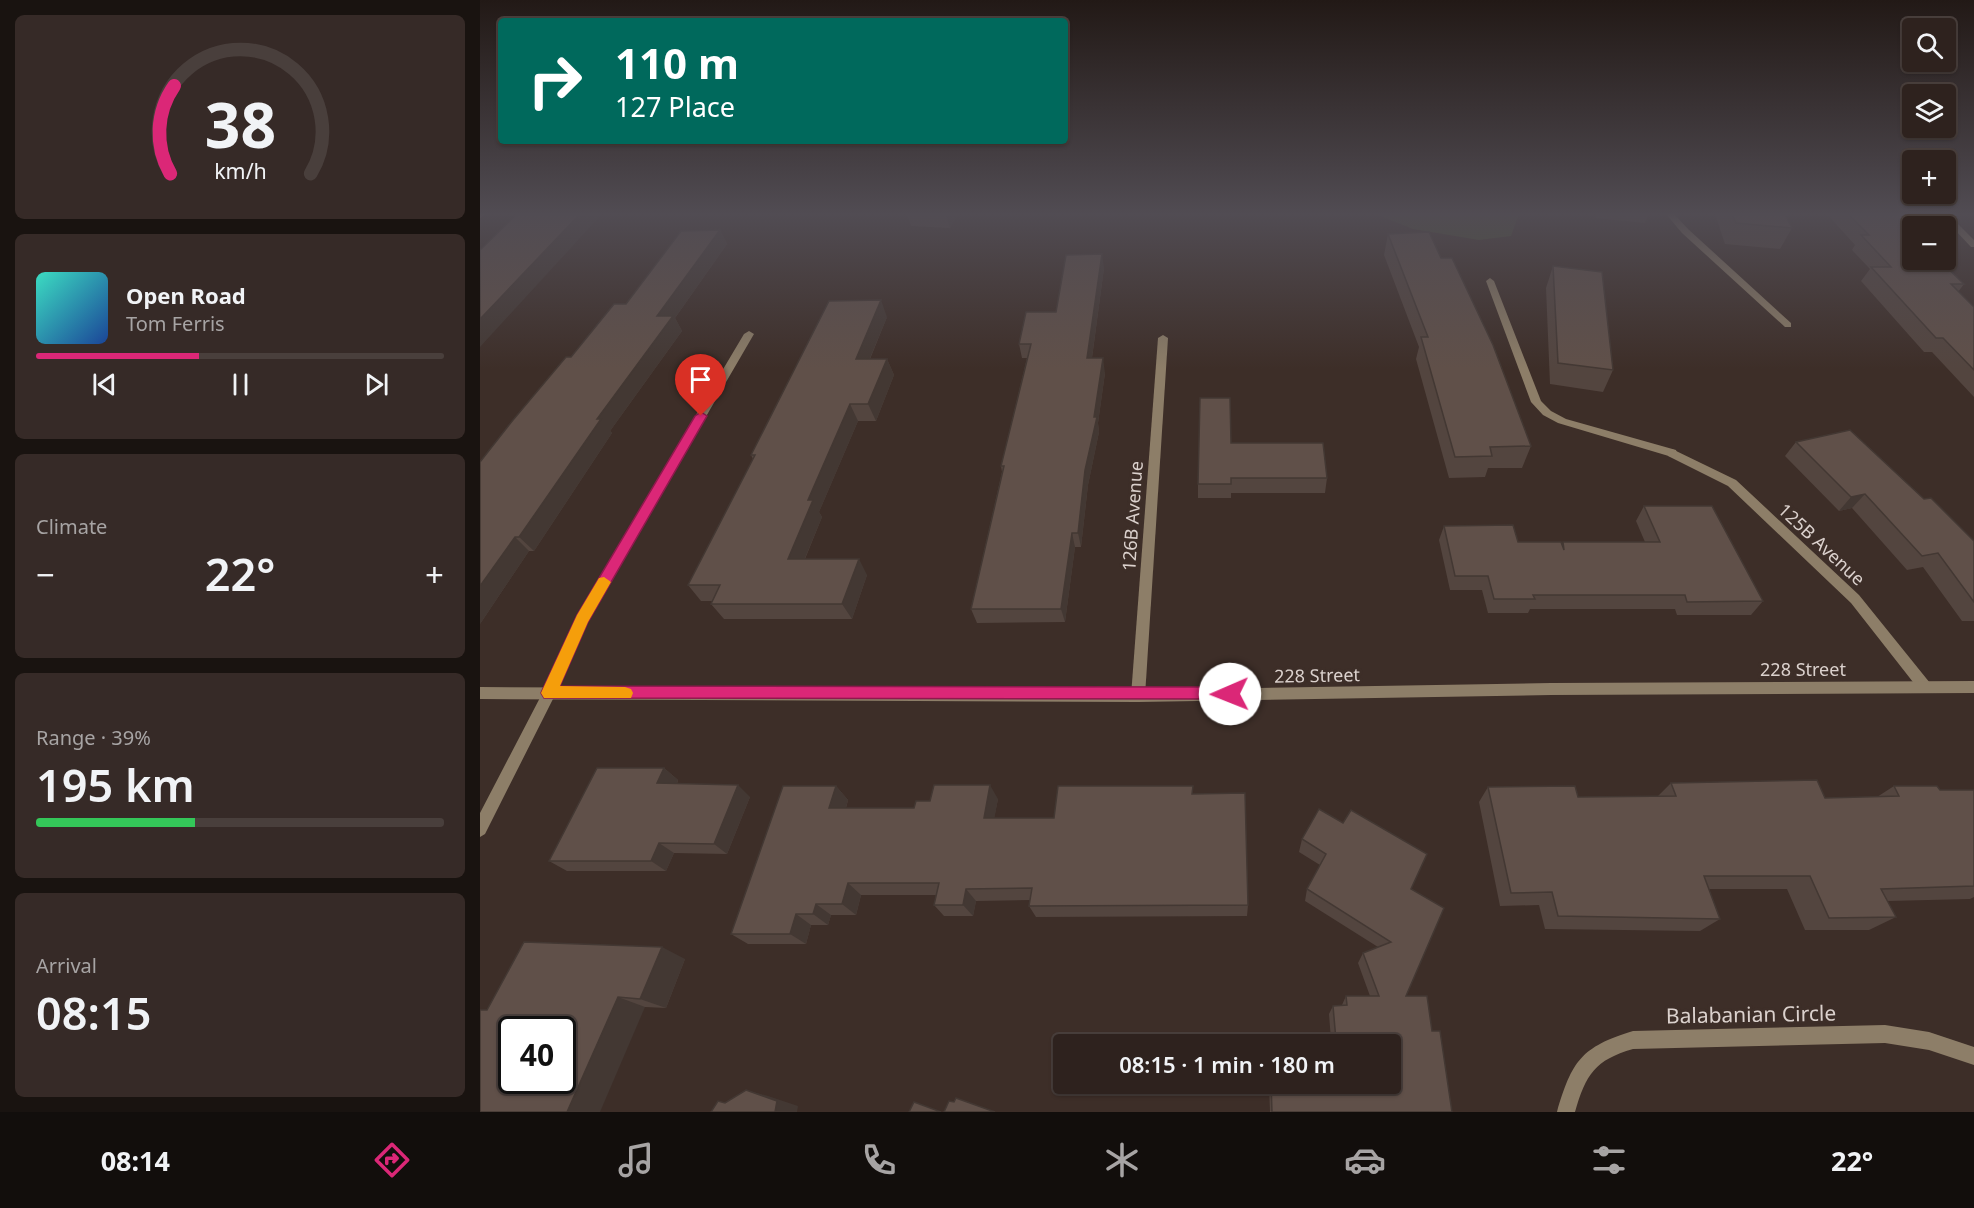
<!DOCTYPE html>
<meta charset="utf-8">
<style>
body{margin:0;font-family:"Noto Sans",sans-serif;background:#362a27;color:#f1f3f6;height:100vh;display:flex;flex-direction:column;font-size:22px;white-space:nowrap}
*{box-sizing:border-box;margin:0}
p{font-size:20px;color:#a7a4a4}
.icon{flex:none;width:33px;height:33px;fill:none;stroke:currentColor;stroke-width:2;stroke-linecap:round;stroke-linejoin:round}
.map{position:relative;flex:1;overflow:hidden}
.drawer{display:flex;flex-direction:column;gap:15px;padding:15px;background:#191310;width:480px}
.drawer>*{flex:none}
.banner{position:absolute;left:18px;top:18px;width:570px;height:126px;border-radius:6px;box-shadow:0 2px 4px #0004,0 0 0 2px #493f3c;background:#00695c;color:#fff;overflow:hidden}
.tools{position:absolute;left:1422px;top:18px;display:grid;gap:12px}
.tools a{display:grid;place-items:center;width:54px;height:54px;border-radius:6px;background:#2e221e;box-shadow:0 2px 4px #0004,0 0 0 2px #493f3c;font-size:30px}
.speed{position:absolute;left:18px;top:1016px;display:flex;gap:12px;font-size:30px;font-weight:700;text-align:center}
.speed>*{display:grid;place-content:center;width:78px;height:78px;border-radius:50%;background:#2e221e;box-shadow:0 2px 4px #0004,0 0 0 2px #493f3c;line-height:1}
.speed .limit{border:3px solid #111;border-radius:9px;background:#fff;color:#111}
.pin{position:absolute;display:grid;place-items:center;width:51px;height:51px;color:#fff;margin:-62px -26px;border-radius:50% 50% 50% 0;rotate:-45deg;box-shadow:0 0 6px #0007}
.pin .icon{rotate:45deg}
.me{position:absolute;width:66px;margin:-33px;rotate:269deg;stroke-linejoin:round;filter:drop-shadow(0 0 4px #0008)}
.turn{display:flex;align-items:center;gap:21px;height:126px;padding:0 18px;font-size:27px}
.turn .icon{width:78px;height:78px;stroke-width:2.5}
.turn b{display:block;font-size:42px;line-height:51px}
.big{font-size:45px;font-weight:600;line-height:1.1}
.drawer .tile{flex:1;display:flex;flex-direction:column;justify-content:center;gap:9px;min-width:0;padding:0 21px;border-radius:9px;background:#362a27}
.drawer .dial{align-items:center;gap:0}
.dial svg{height:156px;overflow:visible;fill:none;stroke:#493f3c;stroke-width:7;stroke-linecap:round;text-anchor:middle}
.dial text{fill:#f1f3f6;stroke:none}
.song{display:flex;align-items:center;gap:18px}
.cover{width:72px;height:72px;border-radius:9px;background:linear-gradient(135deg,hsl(170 70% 55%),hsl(220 70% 35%))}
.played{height:6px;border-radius:3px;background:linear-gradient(90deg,#db2777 40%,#493f3c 40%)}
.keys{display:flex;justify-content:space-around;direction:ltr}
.heat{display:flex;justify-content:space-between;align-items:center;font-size:33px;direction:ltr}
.charge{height:9px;border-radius:4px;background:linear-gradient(90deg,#34c759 39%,#493f3c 0)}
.trip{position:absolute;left:573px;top:1034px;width:348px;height:60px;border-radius:6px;background:#2e221e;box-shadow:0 2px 4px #0004,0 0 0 2px #493f3c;font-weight:600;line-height:60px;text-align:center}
.tab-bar{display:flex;height:96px;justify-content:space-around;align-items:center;background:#120e0c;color:#a7a4a4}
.tab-bar .icon{width:42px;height:42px}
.tab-bar .current{color:#db2777}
.tab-bar b{font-size:27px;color:#f1f3f6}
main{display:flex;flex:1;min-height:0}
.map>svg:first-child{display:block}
.green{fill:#485231}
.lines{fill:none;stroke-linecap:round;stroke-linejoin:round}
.service{fill:#8d7e68;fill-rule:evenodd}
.minor{fill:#8d7e68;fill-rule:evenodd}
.tertiary{fill:#8d7e68;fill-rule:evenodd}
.wall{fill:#53453f}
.shaded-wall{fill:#433833}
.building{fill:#605049;stroke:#433833;stroke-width:1.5;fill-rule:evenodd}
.route{fill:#db2777;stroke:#8e194d;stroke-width:1.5}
.slow{fill:#f59e0b}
.labels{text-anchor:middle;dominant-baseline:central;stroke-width:6;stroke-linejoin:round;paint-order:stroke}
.street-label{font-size:18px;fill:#dbd1cd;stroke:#3d2e28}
.near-street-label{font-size:21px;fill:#dbd1cd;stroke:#3d2e28}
</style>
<main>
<section class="drawer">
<div class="tile dial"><svg viewBox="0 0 100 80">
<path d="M14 69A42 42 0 1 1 86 69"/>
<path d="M14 69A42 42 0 0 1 16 24" stroke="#db2777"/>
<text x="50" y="56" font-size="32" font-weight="700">38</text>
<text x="50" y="72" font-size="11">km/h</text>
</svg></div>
<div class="tile">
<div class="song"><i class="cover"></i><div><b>Open Road</b><p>Tom Ferris</p></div></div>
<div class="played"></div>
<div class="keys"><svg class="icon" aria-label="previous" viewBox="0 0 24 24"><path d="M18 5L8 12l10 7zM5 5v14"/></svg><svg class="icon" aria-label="pause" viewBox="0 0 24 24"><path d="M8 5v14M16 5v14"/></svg><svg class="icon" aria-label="next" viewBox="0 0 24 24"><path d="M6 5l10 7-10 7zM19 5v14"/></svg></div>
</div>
<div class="tile"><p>Climate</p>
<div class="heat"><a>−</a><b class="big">22°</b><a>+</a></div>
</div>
<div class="tile"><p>Range · 39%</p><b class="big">195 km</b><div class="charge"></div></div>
<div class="tile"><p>Arrival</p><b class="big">08:15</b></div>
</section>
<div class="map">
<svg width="1494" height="1112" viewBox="0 0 1494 1112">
<rect width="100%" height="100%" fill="#3d2e28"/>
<path class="green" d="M895 214H1039L1031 236 999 240 933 229Z"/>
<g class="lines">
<g class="service">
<path d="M1186 214H1194L1208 229 1311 323V327H1305L1202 233Z"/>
<path d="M1010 278 1014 281 1061 401 1071 411 1086 419 1196 450 1197 453 1196 456 1192 457 1078 423 1063 415 1051 402 1006 281Z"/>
</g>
<g class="minor">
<path d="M0 214H6L0 218Z"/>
<path d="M1460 214H1468L1494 240V247H1491Z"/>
<path d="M269 331 274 334 107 621 74 697 5 834 0 837V813L64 690 97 615 264 334Z"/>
<path d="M683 335 688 338 665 696 663 700 658 702 653 700 651 696 678 338Z"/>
<path d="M1192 449 1256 480 1379 595 1450 683 1452 687 1450 691 1445 693 1440 691 1371 603 1248 486 1188 456 1187 453 1188 450Z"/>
<path d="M1405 1025 1449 1032 1494 1047V1065L1449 1050 1405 1043 1153 1049C1115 1060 1106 1074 1095 1112H1077C1092 1061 1101 1047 1153 1031Z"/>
</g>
<path class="tertiary" d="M1494 681V693L1071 695 658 702 0 699V687L658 690 1071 683Z"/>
</g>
<g class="wall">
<path d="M427 214H478L470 228 431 226Z"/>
<path d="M1116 214H1169L1165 223 1116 218Z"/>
<path d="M1235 214H1305L1312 228 1300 249 1245 244Z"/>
<path d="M1347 214H1431L1435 217 1432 221 1472 261 1467 267 1484 284 1478 292 1494 307V397L1452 352H1444L1381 281 1390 269 1372 250 1375 245Z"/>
<path d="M240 230 247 244 195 318 202 331 130 431 132 433 54 551H49L0 624 91 357 146 304Z"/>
<path d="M908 234 961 258 1051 446 1042 468H1008L1005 477 969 478 936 359 939 347 904 255Z"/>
<path d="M1073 266 1133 370 1123 392 1070 384 1066 288Z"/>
<path d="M624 268 612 358 625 373 618 423 619 432 608 485 601 547H595L585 622 497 623 491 609 522 472 521 466 547 358H542L539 344Z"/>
<path d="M407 317 390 359H407L414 375 396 421H378L339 512 342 517 325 559 387 575 372 619H244L231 604 233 601H221L208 585 273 459 271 455Z"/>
<path d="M1316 442 1444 499 1494 541V621H1482L1443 567 1427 570 1372 508 1359 511 1305 456Z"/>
<path d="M751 443 847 478 845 493H751V498H718V484Z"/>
<path d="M1164 506 1283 601 1271 615H1197L1195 609H1050L1048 613H1008L1002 590H970L959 540 964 526 1038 542 1082 545 1083 542H1165L1156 521Z"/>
<path d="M184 768 198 780 197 784 270 797 247 854 194 853 186 871H87L69 861Z"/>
<path d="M1191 783 1345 798 1397 797 1414 786 1460 790H1494V897L1490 899 1407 901 1416 917 1389 930H1325L1307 889H1229L1240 919 1220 931 1065 929 1059 905 1020 906 999 802 1008 787 1098 797 1178 796Z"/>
<path d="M356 786 368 800 366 808H434L518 799 514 818H574L713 794 768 905 767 916 556 917 549 906 550 900 496 901 493 916H464L454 905 456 895H381L376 915H351L348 925H331L326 944H268L251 934Z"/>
<path d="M822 839 931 889 926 996 952 1031 972 1112H790L789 1083H910V1044H789L790 1040H851L849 1014 853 1006 862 1005 866 996H890L878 963 883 953 898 947 825 901 827 889 840 865 819 852Z"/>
<path d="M205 959 186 1008 165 1007 7 1010Z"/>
<path d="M647 1083H693V1084H648Z"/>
</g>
<g class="shaded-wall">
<path d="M100 214H122L0 347V319Z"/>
<path d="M466 214H478L470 228Z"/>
<path d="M240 230 247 244 195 318 202 331 130 431 132 433 54 551 39 537 117 419 177 316Z"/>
<path d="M622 254 624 268 610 372 607 358Z"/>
<path d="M401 300 407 317 383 375 376 359Z"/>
<path d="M623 358 625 373 618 423 619 432 608 485 601 547 598 533 605 470Z"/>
<path d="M407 359 414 375 396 421 388 404Z"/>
<path d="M370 404 378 421 339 512 342 517 318 575 308 559 328 500Z"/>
<path d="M1385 494 1372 508 1359 511 1371 497Z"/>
<path d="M592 533 595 547 585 622 581 609Z"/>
<path d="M35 537 49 551 0 624V586Z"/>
<path d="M379 559 387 575 372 619 362 604Z"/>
<path d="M184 768 198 780 192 794 177 783Z"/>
<path d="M258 785 270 797 247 854 234 844Z"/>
<path d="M510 785 518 799 512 831 504 818Z"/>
<path d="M356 786 368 800 362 822 349 808Z"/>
<path d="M179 843 194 853 186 871 171 861Z"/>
<path d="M368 883 381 895 376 915 362 904Z"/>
<path d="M486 889 496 901 493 916 483 905Z"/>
<path d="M336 904 351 915 348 925 333 914Z"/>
<path d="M316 914 331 925 326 944 310 934Z"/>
<path d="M182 947 205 959 186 1008 160 999Z"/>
<path d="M138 997 165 1007 120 1112H87Z"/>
<path d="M266 1090 288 1096 318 1106 317 1112H295Z"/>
</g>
<g class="building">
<path d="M37 214H100L0 319V250Z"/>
<path d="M1252 214H1305L1312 228 1256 223Z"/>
<path d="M1368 214H1431L1435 217H1427L1437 226H1432V260H1466V254L1472 261H1460L1484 284H1471L1494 307V370L1463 338H1456L1391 267H1411L1381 235H1389Z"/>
<path d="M240 230 177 316H193L117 419H121L39 537H35L0 586V462L33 420 86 357H91L134 304H146L201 231Z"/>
<path d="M949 232 961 258H972L1013 345 1051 446 1010 447 1012 456 975 457 941 337H948L908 234Z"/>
<path d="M622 254 607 358H623L614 417H617L605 470 598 533H592L581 609H491L524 466H521L551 344H539L546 312H576L586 255Z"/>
<path d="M1073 266 1122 272 1133 370 1078 363Z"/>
<path d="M401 300 376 359H407L388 404H370L328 500H333L308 559H379L362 604H231L240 585H208L275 455H271L349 301Z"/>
<path d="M720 398H750L751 443H843L847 478H751V484H718Z"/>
<path d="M1370 430 1444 499 1451 498 1494 541V602L1458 553 1442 556 1385 494 1371 497 1316 442Z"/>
<path d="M1164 506H1232L1283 601 1207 602 1205 595H1053L1055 599H1014L1008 576H975L964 526 1033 525 1038 542H1081L1084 550 1083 542H1180Z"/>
<path d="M117 768H184L177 783 258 785 234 844 179 843 171 861H69Z"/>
<path d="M1337 780 1345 798 1419 796 1414 786H1457L1460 790H1494V886L1401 889 1416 917 1349 918 1330 876H1224L1240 919 1078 916 1072 892 1031 893 1008 787 1095 786 1098 797 1196 796 1191 783Z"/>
<path d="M454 785H510L504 818H574L578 786H713L712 794 765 793 768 905 549 906 552 888 486 889 483 905H454L459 883H368L362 904H336L333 914H316L310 934H251L303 786H356L349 808H434L436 801H450Z"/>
<path d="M839 809 863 823 871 810 947 854 931 889 964 908 926 996H947L952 1031H960L972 1112H792L791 1083H910V1044H790V1040H856L853 1006 867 1005 866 996H899L883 953 911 942 827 889 846 854 822 839Z"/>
<path d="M44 942 182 947 160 999 138 997 87 1112H0V1010H7ZM32 1029H82V1080H32Z"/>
<rect x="649" y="1034" width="44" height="10"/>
<path d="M266 1090 297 1101 295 1112H231L238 1101 245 1103Z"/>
<path d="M476 1098 515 1112H464L469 1101 474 1102Z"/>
<path d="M434 1102 461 1112H429Z"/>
</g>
<linearGradient id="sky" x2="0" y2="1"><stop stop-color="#221916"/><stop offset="0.58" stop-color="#514c53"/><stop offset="1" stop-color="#514c53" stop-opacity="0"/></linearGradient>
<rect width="1494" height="369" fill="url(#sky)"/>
<path class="route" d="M221 412 227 416 108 622 80 686 750 687 755 689 757 694 755 699 64 698 61 693 97 615 215 416Z"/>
<path class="slow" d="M124 577 131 582 108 622 80 686 145 687 151 689 153 693 151 698H64L61 693 97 615 119 578Z"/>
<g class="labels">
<g class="street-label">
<text transform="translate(652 516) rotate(-86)">126B Avenue</text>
<text transform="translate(1342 544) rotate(43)">125B Avenue</text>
<text x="1323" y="669">228 Street</text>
<text transform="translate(837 675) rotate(-1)">228 Street</text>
</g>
<g class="near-street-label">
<text transform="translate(1271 1014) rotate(-1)">Balabanian Circle</text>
</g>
</g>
</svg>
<div class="tools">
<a><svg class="icon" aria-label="search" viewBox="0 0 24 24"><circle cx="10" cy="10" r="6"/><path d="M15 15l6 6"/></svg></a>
<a><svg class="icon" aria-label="layers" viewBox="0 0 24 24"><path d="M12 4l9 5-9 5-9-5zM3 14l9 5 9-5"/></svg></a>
<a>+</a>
<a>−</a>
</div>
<div class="speed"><div class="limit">40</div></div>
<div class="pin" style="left:221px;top:416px;background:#d93025"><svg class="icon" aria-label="arrive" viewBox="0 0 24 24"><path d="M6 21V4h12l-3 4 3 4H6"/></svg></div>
<svg class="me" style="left:750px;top:694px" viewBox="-20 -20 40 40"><circle r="19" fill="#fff"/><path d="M0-13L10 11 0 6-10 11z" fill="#db2777"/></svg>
<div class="trip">08:15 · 1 min · 180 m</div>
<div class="banner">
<div class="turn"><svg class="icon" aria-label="right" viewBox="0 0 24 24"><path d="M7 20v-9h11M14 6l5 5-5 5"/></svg><div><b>110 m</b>127 Place</div></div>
</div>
</div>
</main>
<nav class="tab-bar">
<b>08:14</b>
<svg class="icon current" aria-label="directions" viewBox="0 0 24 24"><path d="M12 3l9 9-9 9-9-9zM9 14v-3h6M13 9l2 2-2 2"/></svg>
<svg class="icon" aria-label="music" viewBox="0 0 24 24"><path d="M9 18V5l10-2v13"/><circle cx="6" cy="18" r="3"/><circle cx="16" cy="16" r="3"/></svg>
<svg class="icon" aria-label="phone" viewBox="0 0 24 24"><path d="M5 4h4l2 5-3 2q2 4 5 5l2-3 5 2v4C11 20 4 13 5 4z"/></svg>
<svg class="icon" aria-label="climate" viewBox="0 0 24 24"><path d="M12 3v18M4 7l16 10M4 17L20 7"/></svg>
<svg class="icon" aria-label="car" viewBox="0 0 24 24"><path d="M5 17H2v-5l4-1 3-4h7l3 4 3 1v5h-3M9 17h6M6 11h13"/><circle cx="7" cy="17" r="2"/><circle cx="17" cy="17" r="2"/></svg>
<svg class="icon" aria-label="filters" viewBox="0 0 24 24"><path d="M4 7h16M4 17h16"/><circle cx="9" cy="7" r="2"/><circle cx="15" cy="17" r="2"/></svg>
<b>22°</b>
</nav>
